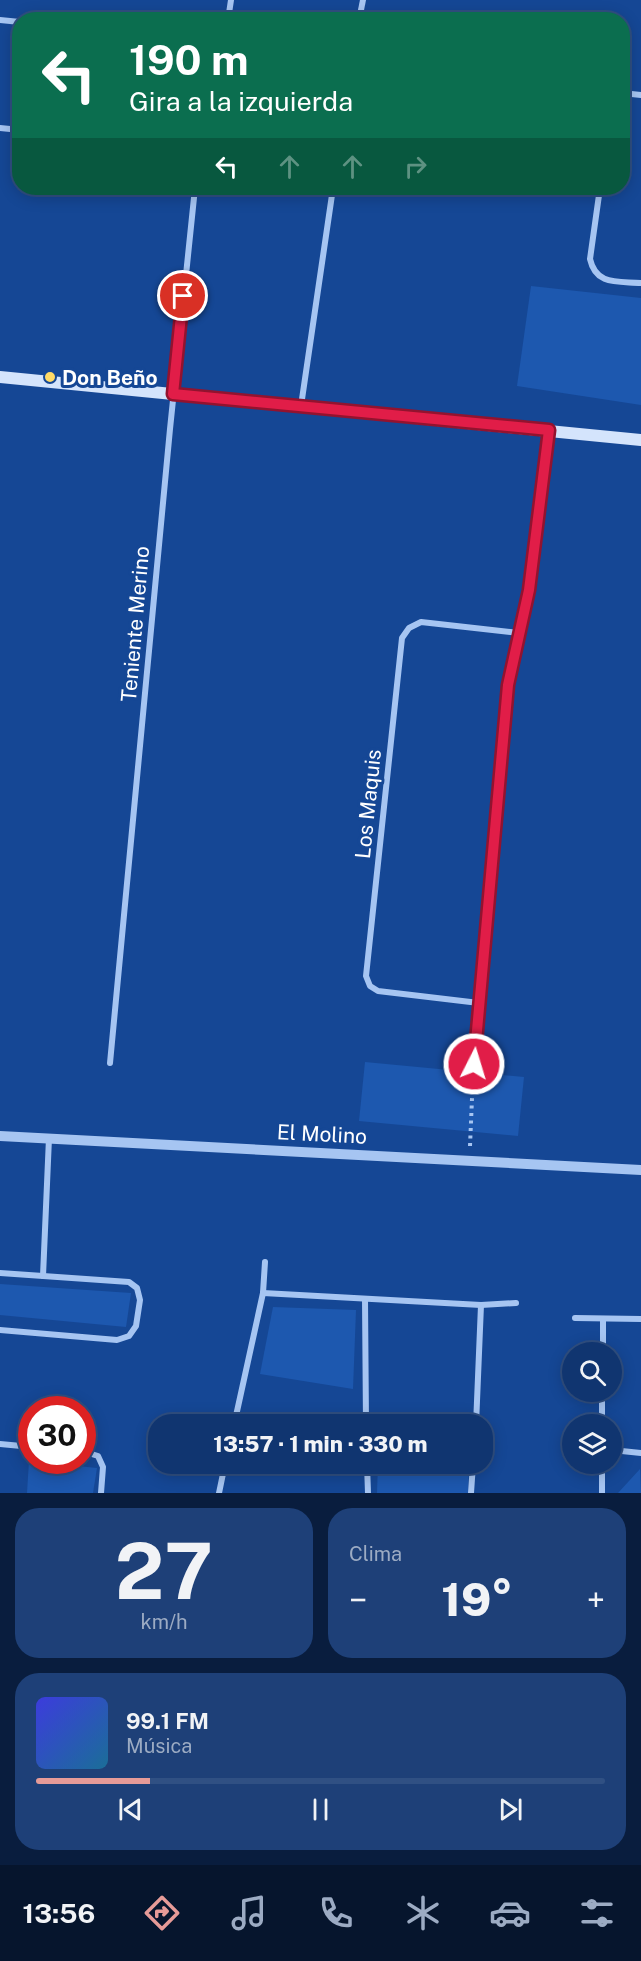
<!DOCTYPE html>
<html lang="es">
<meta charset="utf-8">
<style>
body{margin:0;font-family:"Public Sans",sans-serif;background:#1e4078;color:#f1f3f6;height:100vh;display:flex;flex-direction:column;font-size:22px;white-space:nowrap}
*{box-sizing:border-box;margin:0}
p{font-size:20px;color:#9cabc3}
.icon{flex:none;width:33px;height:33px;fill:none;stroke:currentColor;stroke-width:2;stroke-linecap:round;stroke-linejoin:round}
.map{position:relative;height:1493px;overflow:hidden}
.sheet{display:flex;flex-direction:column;gap:15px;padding:15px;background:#091d3e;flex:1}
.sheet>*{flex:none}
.banner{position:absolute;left:12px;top:12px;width:618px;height:183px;border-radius:24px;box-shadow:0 3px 15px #0003,0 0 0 2px #305083;background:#0b6e4f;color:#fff;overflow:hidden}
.buttons{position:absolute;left:562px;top:1342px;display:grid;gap:12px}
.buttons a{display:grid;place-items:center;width:60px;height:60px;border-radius:50%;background:#103570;box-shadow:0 3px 15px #0003,0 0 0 2px #305083;font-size:30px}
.speed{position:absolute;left:18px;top:1396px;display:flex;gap:12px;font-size:30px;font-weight:700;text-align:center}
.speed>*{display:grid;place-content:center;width:78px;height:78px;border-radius:50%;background:#103570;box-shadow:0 3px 15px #0003,0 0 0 2px #305083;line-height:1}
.speed .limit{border:9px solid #d22;background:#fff;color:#111}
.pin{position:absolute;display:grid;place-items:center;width:51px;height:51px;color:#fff;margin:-26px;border:3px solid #fff;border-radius:50%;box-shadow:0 2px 6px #0007}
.me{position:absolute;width:66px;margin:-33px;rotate:5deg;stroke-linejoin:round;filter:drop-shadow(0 0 4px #0008)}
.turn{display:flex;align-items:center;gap:21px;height:126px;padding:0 18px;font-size:27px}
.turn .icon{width:78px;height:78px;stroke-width:2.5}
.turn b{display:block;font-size:42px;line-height:51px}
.lanes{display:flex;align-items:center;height:57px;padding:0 18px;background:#0003;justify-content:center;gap:30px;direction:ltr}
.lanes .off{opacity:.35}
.big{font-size:45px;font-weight:800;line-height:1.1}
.sheet .card{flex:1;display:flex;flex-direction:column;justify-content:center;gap:9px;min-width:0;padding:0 21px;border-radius:24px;background:#1e4078}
.sheet .dial{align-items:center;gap:0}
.dial b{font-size:78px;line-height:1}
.song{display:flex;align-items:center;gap:18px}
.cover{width:72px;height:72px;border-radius:9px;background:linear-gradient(135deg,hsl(240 70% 55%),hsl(200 70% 35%))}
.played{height:6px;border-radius:3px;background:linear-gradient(90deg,#e69b98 20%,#305083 20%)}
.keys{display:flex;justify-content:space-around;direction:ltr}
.heat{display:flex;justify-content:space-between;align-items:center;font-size:33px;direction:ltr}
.sheet .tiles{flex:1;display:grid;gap:15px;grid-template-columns:1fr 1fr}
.card:last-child{grid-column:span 2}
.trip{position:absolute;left:148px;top:1414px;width:345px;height:60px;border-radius:24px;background:#103570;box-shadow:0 3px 15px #0003,0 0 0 2px #305083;font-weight:800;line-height:60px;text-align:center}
.dock{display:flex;height:96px;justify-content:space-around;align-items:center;background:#06152d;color:#9cabc3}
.dock .icon{width:42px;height:42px}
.dock .selected{color:#e69b98}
.dock b{font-size:27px;color:#f1f3f6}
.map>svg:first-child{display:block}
.green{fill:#1d58af}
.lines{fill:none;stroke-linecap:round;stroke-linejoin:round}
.path{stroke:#a6c5f2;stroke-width:4;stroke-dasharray:3 4.5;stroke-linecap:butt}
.minor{stroke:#a6c5f2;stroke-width:6}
.tertiary{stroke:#a6c5f2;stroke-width:10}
.secondary{stroke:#d4e4fc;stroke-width:12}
.route-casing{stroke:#92132f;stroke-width:15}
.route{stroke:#e11d48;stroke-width:10}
.poi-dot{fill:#ffda66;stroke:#154795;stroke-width:2}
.labels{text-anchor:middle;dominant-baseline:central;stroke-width:6;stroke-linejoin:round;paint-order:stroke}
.poi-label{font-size:21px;font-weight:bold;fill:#fff;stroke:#154795;text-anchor:start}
.street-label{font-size:21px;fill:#fff;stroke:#154795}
</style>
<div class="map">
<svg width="641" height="1493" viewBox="0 0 641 1493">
<rect width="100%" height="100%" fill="#154795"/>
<g class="green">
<path d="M531 286 641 298V405L517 386Z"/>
<path d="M365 1062 524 1077 518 1136 359 1121Z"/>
<path d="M0 1284 131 1293 126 1327 0 1315Z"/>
<path d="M273 1307 356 1310 353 1389 260 1374Z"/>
<path d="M29 1461 97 1468 93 1493H27Z"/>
<path d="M378 1464H469L468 1493H377Z"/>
<path d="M640 1469 641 1493H618Z"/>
</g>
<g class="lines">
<path class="path" d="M470 1146 473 1075"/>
<g class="minor">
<path d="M0 20 20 22"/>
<path d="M228 20 231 0"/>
<path d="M359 20 363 0"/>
<path d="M622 93 641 95"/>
<path d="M0 128 20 130"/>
<path d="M600 188 590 259C596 286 618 281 641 283"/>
<path d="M301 406 333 188"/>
<path d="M479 1003 378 991 370 986 366 976 402 638 409 628 421 622 519 633"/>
<path d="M110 1063 170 429 195 188"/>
<path d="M474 1064 508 685 529 589 549 431"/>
<path d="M0 1273 129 1282 137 1288 140 1300 136 1326 129 1336 117 1340 0 1330"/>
<path d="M43 1276 49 1138"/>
<path d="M263 1293 481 1305 516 1303"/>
<path d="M365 1299 366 1425"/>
<path d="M575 1318 641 1319"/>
<path d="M603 1353V1319"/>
<path d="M234 1425 263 1293 265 1262"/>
<path d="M476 1425 481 1305"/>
<path d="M602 1425V1392"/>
<path d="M0 1444 32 1447"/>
<path d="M612 1450 641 1453"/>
<path d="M82 1451 98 1456 103 1467 101 1493"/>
<path d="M367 1464 368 1493"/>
<path d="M602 1464V1493"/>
<path d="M219 1493 225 1464"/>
<path d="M471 1493 473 1464"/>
</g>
<path class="tertiary" d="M0 1136 641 1170"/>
<path class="secondary" d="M0 377 641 440"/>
</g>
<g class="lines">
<g class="route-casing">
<path id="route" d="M183 296 173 394 549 430 529 590 508 685 474 1064"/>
</g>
<use href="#route" class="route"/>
</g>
<circle class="poi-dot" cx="50" cy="377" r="6"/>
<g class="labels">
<g class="poi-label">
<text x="62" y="377">Don Beño</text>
</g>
<g class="street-label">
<text transform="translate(135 624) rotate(-85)">Teniente Merino</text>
<text transform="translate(368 804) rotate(-84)">Los Maquis</text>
<text transform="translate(322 1134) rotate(3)">El Molino</text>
</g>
</g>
</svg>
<div class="buttons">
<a><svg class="icon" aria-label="search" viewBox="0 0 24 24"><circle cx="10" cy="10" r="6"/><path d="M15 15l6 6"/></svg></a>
<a><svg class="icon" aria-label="layers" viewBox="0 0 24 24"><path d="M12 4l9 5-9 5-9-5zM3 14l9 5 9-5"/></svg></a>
</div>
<div class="speed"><div class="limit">30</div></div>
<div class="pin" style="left:183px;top:296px;background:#d93025"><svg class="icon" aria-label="arrive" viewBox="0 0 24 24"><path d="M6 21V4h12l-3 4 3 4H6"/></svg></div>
<svg class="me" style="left:474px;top:1064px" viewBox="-20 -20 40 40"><circle r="17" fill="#e11d48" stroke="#fff" stroke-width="3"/><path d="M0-11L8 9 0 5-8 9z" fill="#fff"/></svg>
<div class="trip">13:57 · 1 min · 330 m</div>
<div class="banner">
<div class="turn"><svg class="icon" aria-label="left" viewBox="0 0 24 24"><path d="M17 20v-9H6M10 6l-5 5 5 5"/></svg><div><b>190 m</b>Gira a la izquierda</div></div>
<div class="lanes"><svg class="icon" aria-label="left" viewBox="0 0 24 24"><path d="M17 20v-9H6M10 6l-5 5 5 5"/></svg><svg class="icon off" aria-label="ahead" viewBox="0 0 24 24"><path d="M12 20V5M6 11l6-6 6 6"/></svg><svg class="icon off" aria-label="ahead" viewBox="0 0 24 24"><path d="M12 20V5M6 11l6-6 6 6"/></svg><svg class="icon off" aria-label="right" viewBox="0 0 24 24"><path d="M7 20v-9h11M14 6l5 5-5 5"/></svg></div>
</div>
</div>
<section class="sheet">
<div class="tiles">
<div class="card dial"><b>27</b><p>km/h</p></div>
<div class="card"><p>Clima</p>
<div class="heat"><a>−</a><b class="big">19°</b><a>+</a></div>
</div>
<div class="card">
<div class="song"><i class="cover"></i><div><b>99.1 FM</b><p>Música</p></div></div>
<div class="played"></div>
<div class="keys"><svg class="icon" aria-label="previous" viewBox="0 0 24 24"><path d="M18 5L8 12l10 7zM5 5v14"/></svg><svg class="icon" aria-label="pause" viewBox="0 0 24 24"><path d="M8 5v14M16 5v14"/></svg><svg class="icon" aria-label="next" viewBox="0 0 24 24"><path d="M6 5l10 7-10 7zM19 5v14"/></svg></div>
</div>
</div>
</section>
<nav class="dock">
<b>13:56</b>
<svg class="icon selected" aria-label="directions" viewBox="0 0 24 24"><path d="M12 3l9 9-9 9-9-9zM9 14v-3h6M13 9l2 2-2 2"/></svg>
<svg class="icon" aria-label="music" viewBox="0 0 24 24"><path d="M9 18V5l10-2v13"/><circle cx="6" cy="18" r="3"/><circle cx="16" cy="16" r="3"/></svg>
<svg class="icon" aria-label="phone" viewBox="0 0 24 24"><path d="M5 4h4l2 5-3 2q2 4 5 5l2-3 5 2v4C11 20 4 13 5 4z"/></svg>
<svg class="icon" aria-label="climate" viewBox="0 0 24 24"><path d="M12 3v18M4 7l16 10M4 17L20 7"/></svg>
<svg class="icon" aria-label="car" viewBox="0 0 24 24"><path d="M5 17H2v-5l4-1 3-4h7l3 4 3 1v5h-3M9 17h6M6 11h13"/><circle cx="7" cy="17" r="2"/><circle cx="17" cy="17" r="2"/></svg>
<svg class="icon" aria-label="filters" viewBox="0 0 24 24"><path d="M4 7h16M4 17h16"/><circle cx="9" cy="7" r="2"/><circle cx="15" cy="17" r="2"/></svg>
</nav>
